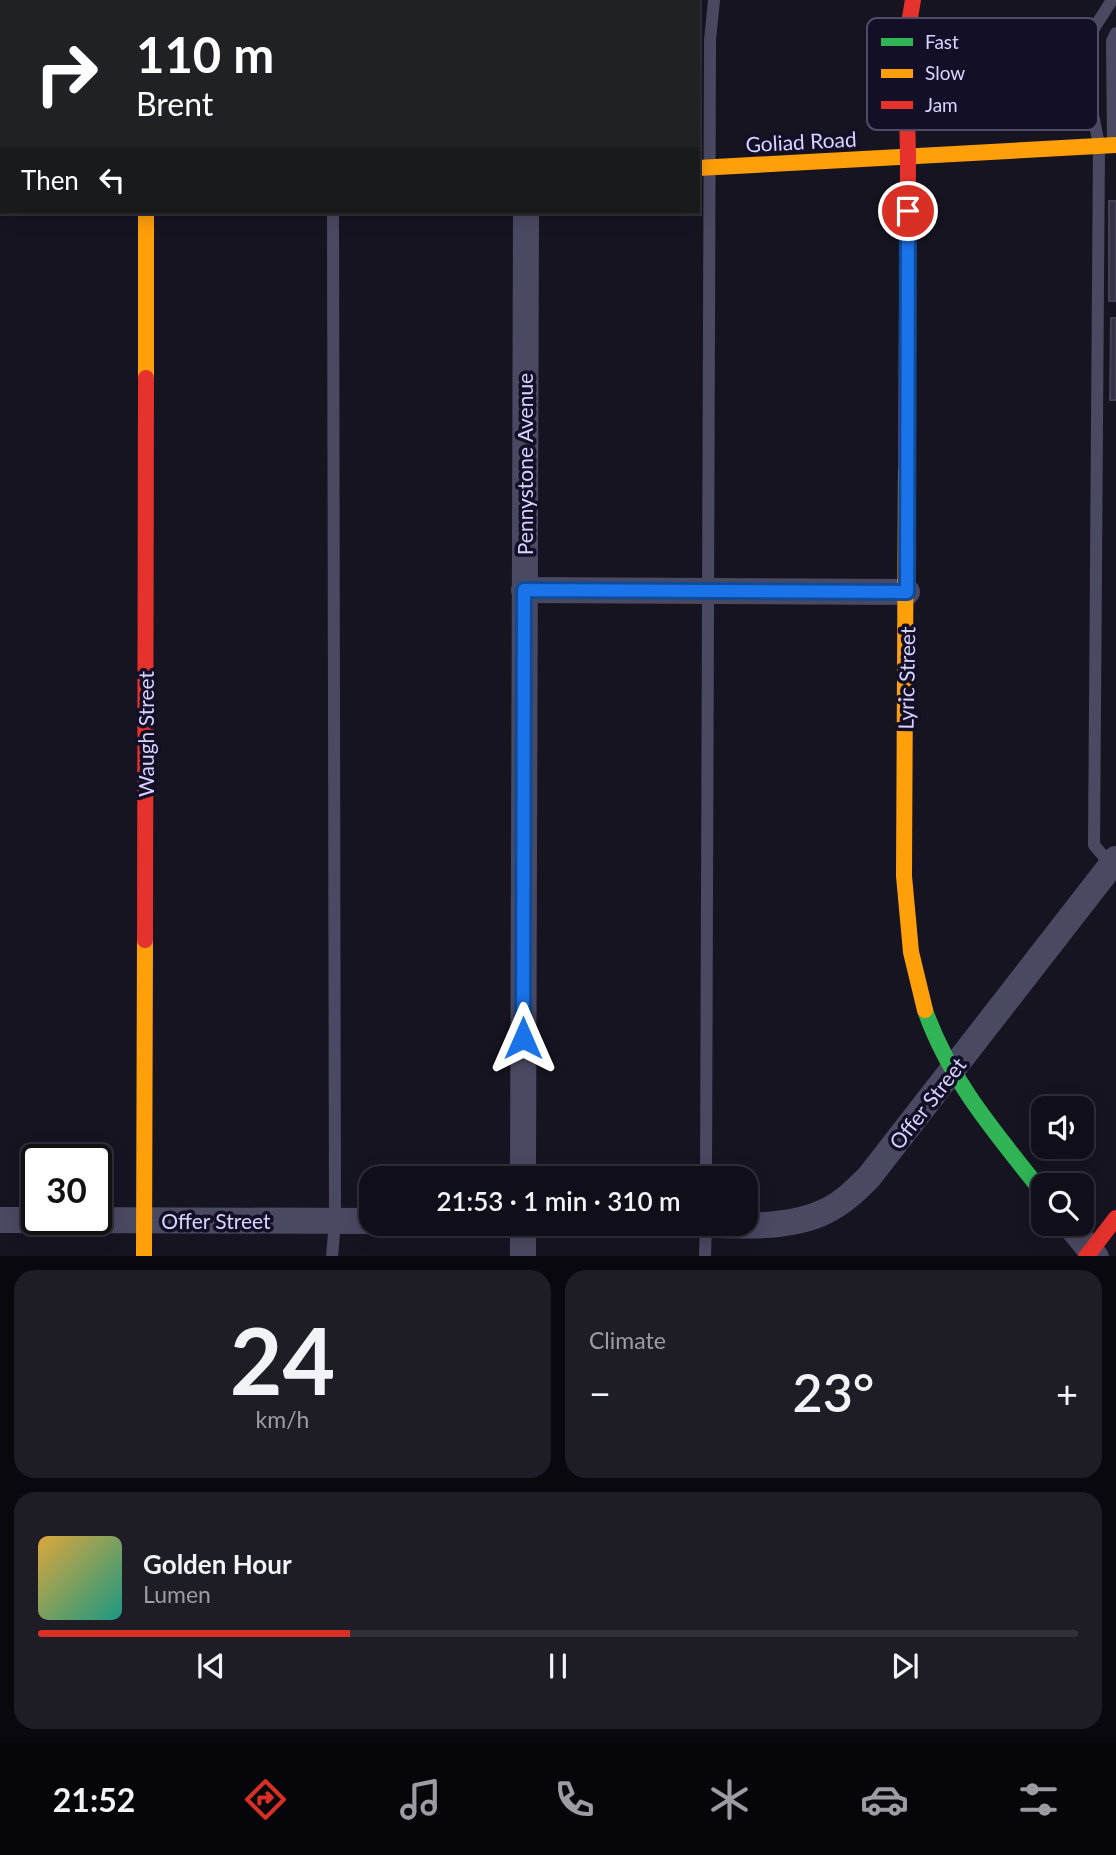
<!DOCTYPE html>
<meta charset="utf-8">
<style>
body{margin:0;font-family:Lato,sans-serif;background:#1e1d26;color:#f1f3f6;height:100vh;display:flex;flex-direction:column;font-size:26px;white-space:nowrap}
*{box-sizing:border-box;margin:0}
p{font-size:23px;color:#9c9ca2}
.icon{flex:none;width:38px;height:38px;fill:none;stroke:currentColor;stroke-width:2;stroke-linecap:round;stroke-linejoin:round}
.map{position:relative;height:1256px;overflow:hidden}
.drawer{display:flex;flex-direction:column;gap:14px;padding:14px;background:#09080e;flex:1}
.drawer>*{flex:none}
.hud{position:absolute;left:0px;top:0px;width:700px;height:214px;box-shadow:0 4px 18px #0003,0 0 0 2px #302f38;background:#202124;color:#fff;overflow:hidden}
.fabs{position:absolute;left:1031px;top:1096px;display:grid;gap:14px}
.fabs a{display:grid;place-items:center;width:63px;height:63px;border-radius:14px;background:#100f19;box-shadow:0 4px 18px #0003,0 0 0 2px #302f38;font-size:35px}
.speed{position:absolute;left:21px;top:1144px;display:flex;gap:14px;font-size:35px;font-weight:700;text-align:center}
.speed>*{display:grid;place-content:center;width:91px;height:91px;border-radius:50%;background:#100f19;box-shadow:0 4px 18px #0003,0 0 0 2px #302f38;line-height:1}
.speed .limit{border:4px solid #111;border-radius:10px;background:#fff;color:#111}
.pin{position:absolute;display:grid;place-items:center;width:60px;height:60px;color:#fff;margin:-30px;border:4px solid #fff;border-radius:50%;box-shadow:0 2px 7px #0007}
.me{position:absolute;width:77px;margin:-38px;rotate:0deg;stroke-linejoin:round;filter:drop-shadow(0 0 5px #0008)}
.turn{display:flex;align-items:center;gap:24px;height:147px;padding:0 21px;font-size:32px}
.turn .icon{width:91px;height:91px;stroke-width:2.5}
.turn b{display:block;font-size:49px;line-height:60px}
.then{display:flex;align-items:center;height:66px;padding:0 21px;background:#0003;gap:14px;font-size:26px}
.big{font-size:52px;font-weight:600;line-height:1.1}
.drawer .card{flex:1;display:flex;flex-direction:column;justify-content:center;gap:10px;min-width:0;padding:0 24px;border-radius:21px;background:#1e1d26}
.drawer .dial{align-items:center;gap:0}
.dial b{font-size:91px;line-height:1}
.song{display:flex;align-items:center;gap:21px}
.cover{width:84px;height:84px;border-radius:10px;background:linear-gradient(135deg,hsl(40 70% 55%),hsl(170 70% 35%))}
.played{height:7px;border-radius:4px;background:linear-gradient(90deg,#d93025 30%,#302f38 30%)}
.keys{display:flex;justify-content:space-around;direction:ltr}
.heat{display:flex;justify-content:space-between;align-items:center;font-size:38px;direction:ltr}
.drawer .tiles{flex:1;display:grid;gap:14px;grid-template-columns:1fr 1fr}
.card:last-child{grid-column:span 2}
.trip{position:absolute;left:359px;top:1166px;width:399px;height:70px;border-radius:21px;background:#100f19;box-shadow:0 4px 18px #0003,0 0 0 2px #302f38;font-weight:600;line-height:70px;text-align:center}
.menu{display:flex;height:112px;justify-content:space-around;align-items:center;background:#06060a;color:#9c9ca2}
.menu .icon{width:49px;height:49px}
.menu .current{color:#d93025}
.menu b{font-size:32px;color:#f1f3f6}
.map>svg:first-child{display:block}
.building{fill:#343243;stroke:#433f54;stroke-width:2}
.lines{fill:none;stroke-linecap:round;stroke-linejoin:round}
.lane{stroke:#4a4962;stroke-width:12}
.street{stroke:#4a4962;stroke-width:26}
.fast{stroke:#30b455;stroke-width:16}
.slow{stroke:#ff9f0a;stroke-width:16}
.jam{stroke:#e5322d;stroke-width:16}
.route-casing{stroke:#114b97;stroke-width:18}
.route{stroke:#1a73e8;stroke-width:12}
.labels{text-anchor:middle;dominant-baseline:central;stroke-width:7;stroke-linejoin:round;paint-order:stroke}
.street-label{font-size:21px;fill:#d9d4ff;stroke:#130f26}
.key{fill:#130f26;stroke:#4e4a67;stroke-width:2}
.key-label{font-size:19px;fill:#d9d4ff}
</style>
<div class="map">
<svg width="1116" height="1257" viewBox="0 0 1116 1257">
<rect width="100%" height="100%" fill="#161421"/>
<g class="building">
<rect x="1109" y="201" width="7" height="100"/>
<path d="M1111 318H1116V400H1110Z"/>
</g>
<g class="lines">
<g class="lane">
<path d="M333 2V0"/>
<path d="M1113 141 1112 41 1116 33"/>
<path d="M1111 865 1094 845 1099 145 1087 84 1091 33 1112 0"/>
<path d="M706 1178 710 40 714 0"/>
<path d="M332 1257 335 1221 333 212"/>
<path d="M705 1257 706 1223"/>
</g>
<g class="street">
<path d="M526 0V2"/>
<path d="M150 2 151 0"/>
<path d="M524 590 907 592"/>
<path d="M523 1178 526 212"/>
<path d="M0 1220H37"/>
<path d="M61 1220 371 1221"/>
<path d="M523 1223V1257"/>
<path d="M669 1223C717 1224 782 1233 826 1211 843 1203 856 1190 869 1177L1116 859"/>
<path d="M1068 1223 1096 1257"/>
</g>
<path class="fast" d="M925 1010C949 1080 998 1136 1043 1193"/>
<g class="slow">
<path d="M698 168 1116 145"/>
<path d="M146 378V212"/>
<path d="M906 467 904 876 911 952 925 1010"/>
<path d="M144 1257 145 940"/>
</g>
<g class="jam">
<path d="M0 208H2"/>
<path d="M906 467C907 366 907 265 908 164 908 108 902 55 913 0"/>
<path d="M145 940 146 378"/>
<path d="M1086 1257 1116 1218"/>
</g>
</g>
<g class="lines">
<g class="route-casing">
<path id="route" d="M523 1038 524 590 907 592 908 211"/>
</g>
<use href="#route" class="route"/>
</g>
<g class="labels">
<g class="street-label">
<text transform="translate(801 141) rotate(-3)">Goliad Road</text>
<text transform="translate(524 464) rotate(-90)">Pennystone Avenue</text>
<text transform="translate(906 678) rotate(-89)">Lyric Street</text>
<text transform="translate(145 734) rotate(-90)">Waugh Street</text>
<text transform="translate(927 1103) rotate(-52)">Offer Street</text>
<text x="216" y="1220">Offer Street</text>
</g>
</g>
<rect x="867" y="18" width="231" height="112" rx="10" class="key"/>
<rect x="881" y="38" width="32" height="8" fill="#30b455"/>
<rect x="881" y="69" width="32" height="9" fill="#ff9f0a"/>
<rect x="881" y="101" width="32" height="8" fill="#e5322d"/>
<g class="key-label">
<text x="925" y="49">Fast</text>
<text x="925" y="80">Slow</text>
<text x="925" y="112">Jam</text>
</g>
</svg>
<div class="fabs">
<a><svg class="icon" aria-label="sound" viewBox="0 0 24 24"><path d="M4 9h4l5-4v14l-5-4H4zM17 9q2 3 0 6"/></svg></a>
<a><svg class="icon" aria-label="search" viewBox="0 0 24 24"><circle cx="10" cy="10" r="6"/><path d="M15 15l6 6"/></svg></a>
</div>
<div class="speed"><div class="limit">30</div></div>
<div class="pin" style="left:908px;top:211px;background:#d93025"><svg class="icon" aria-label="arrive" viewBox="0 0 24 24"><path d="M6 21V4h12l-3 4 3 4H6"/></svg></div>
<svg class="me" style="left:523px;top:1038px" viewBox="-20 -20 40 40"><path d="M0-17L14 15 0 8-14 15z" fill="#1a73e8" stroke="#fff" stroke-width="4"/></svg>
<div class="trip">21:53 · 1 min · 310 m</div>
<div class="hud">
<div class="turn"><svg class="icon" aria-label="right" viewBox="0 0 24 24"><path d="M7 20v-9h11M14 6l5 5-5 5"/></svg><div><b>110 m</b>Brent</div></div>
<div class="then">Then<svg class="icon" aria-label="left" viewBox="0 0 24 24"><path d="M17 20v-9H6M10 6l-5 5 5 5"/></svg></div>
</div>
</div>
<section class="drawer">
<div class="tiles">
<div class="card dial"><b>24</b><p>km/h</p></div>
<div class="card"><p>Climate</p>
<div class="heat"><a>−</a><b class="big">23°</b><a>+</a></div>
</div>
<div class="card">
<div class="song"><i class="cover"></i><div><b>Golden Hour</b><p>Lumen</p></div></div>
<div class="played"></div>
<div class="keys"><svg class="icon" aria-label="previous" viewBox="0 0 24 24"><path d="M18 5L8 12l10 7zM5 5v14"/></svg><svg class="icon" aria-label="pause" viewBox="0 0 24 24"><path d="M8 5v14M16 5v14"/></svg><svg class="icon" aria-label="next" viewBox="0 0 24 24"><path d="M6 5l10 7-10 7zM19 5v14"/></svg></div>
</div>
</div>
</section>
<nav class="menu">
<b>21:52</b>
<svg class="icon current" aria-label="directions" viewBox="0 0 24 24"><path d="M12 3l9 9-9 9-9-9zM9 14v-3h6M13 9l2 2-2 2"/></svg>
<svg class="icon" aria-label="music" viewBox="0 0 24 24"><path d="M9 18V5l10-2v13"/><circle cx="6" cy="18" r="3"/><circle cx="16" cy="16" r="3"/></svg>
<svg class="icon" aria-label="phone" viewBox="0 0 24 24"><path d="M5 4h4l2 5-3 2q2 4 5 5l2-3 5 2v4C11 20 4 13 5 4z"/></svg>
<svg class="icon" aria-label="climate" viewBox="0 0 24 24"><path d="M12 3v18M4 7l16 10M4 17L20 7"/></svg>
<svg class="icon" aria-label="car" viewBox="0 0 24 24"><path d="M5 17H2v-5l4-1 3-4h7l3 4 3 1v5h-3M9 17h6M6 11h13"/><circle cx="7" cy="17" r="2"/><circle cx="17" cy="17" r="2"/></svg>
<svg class="icon" aria-label="filters" viewBox="0 0 24 24"><path d="M4 7h16M4 17h16"/><circle cx="9" cy="7" r="2"/><circle cx="15" cy="17" r="2"/></svg>
</nav>
